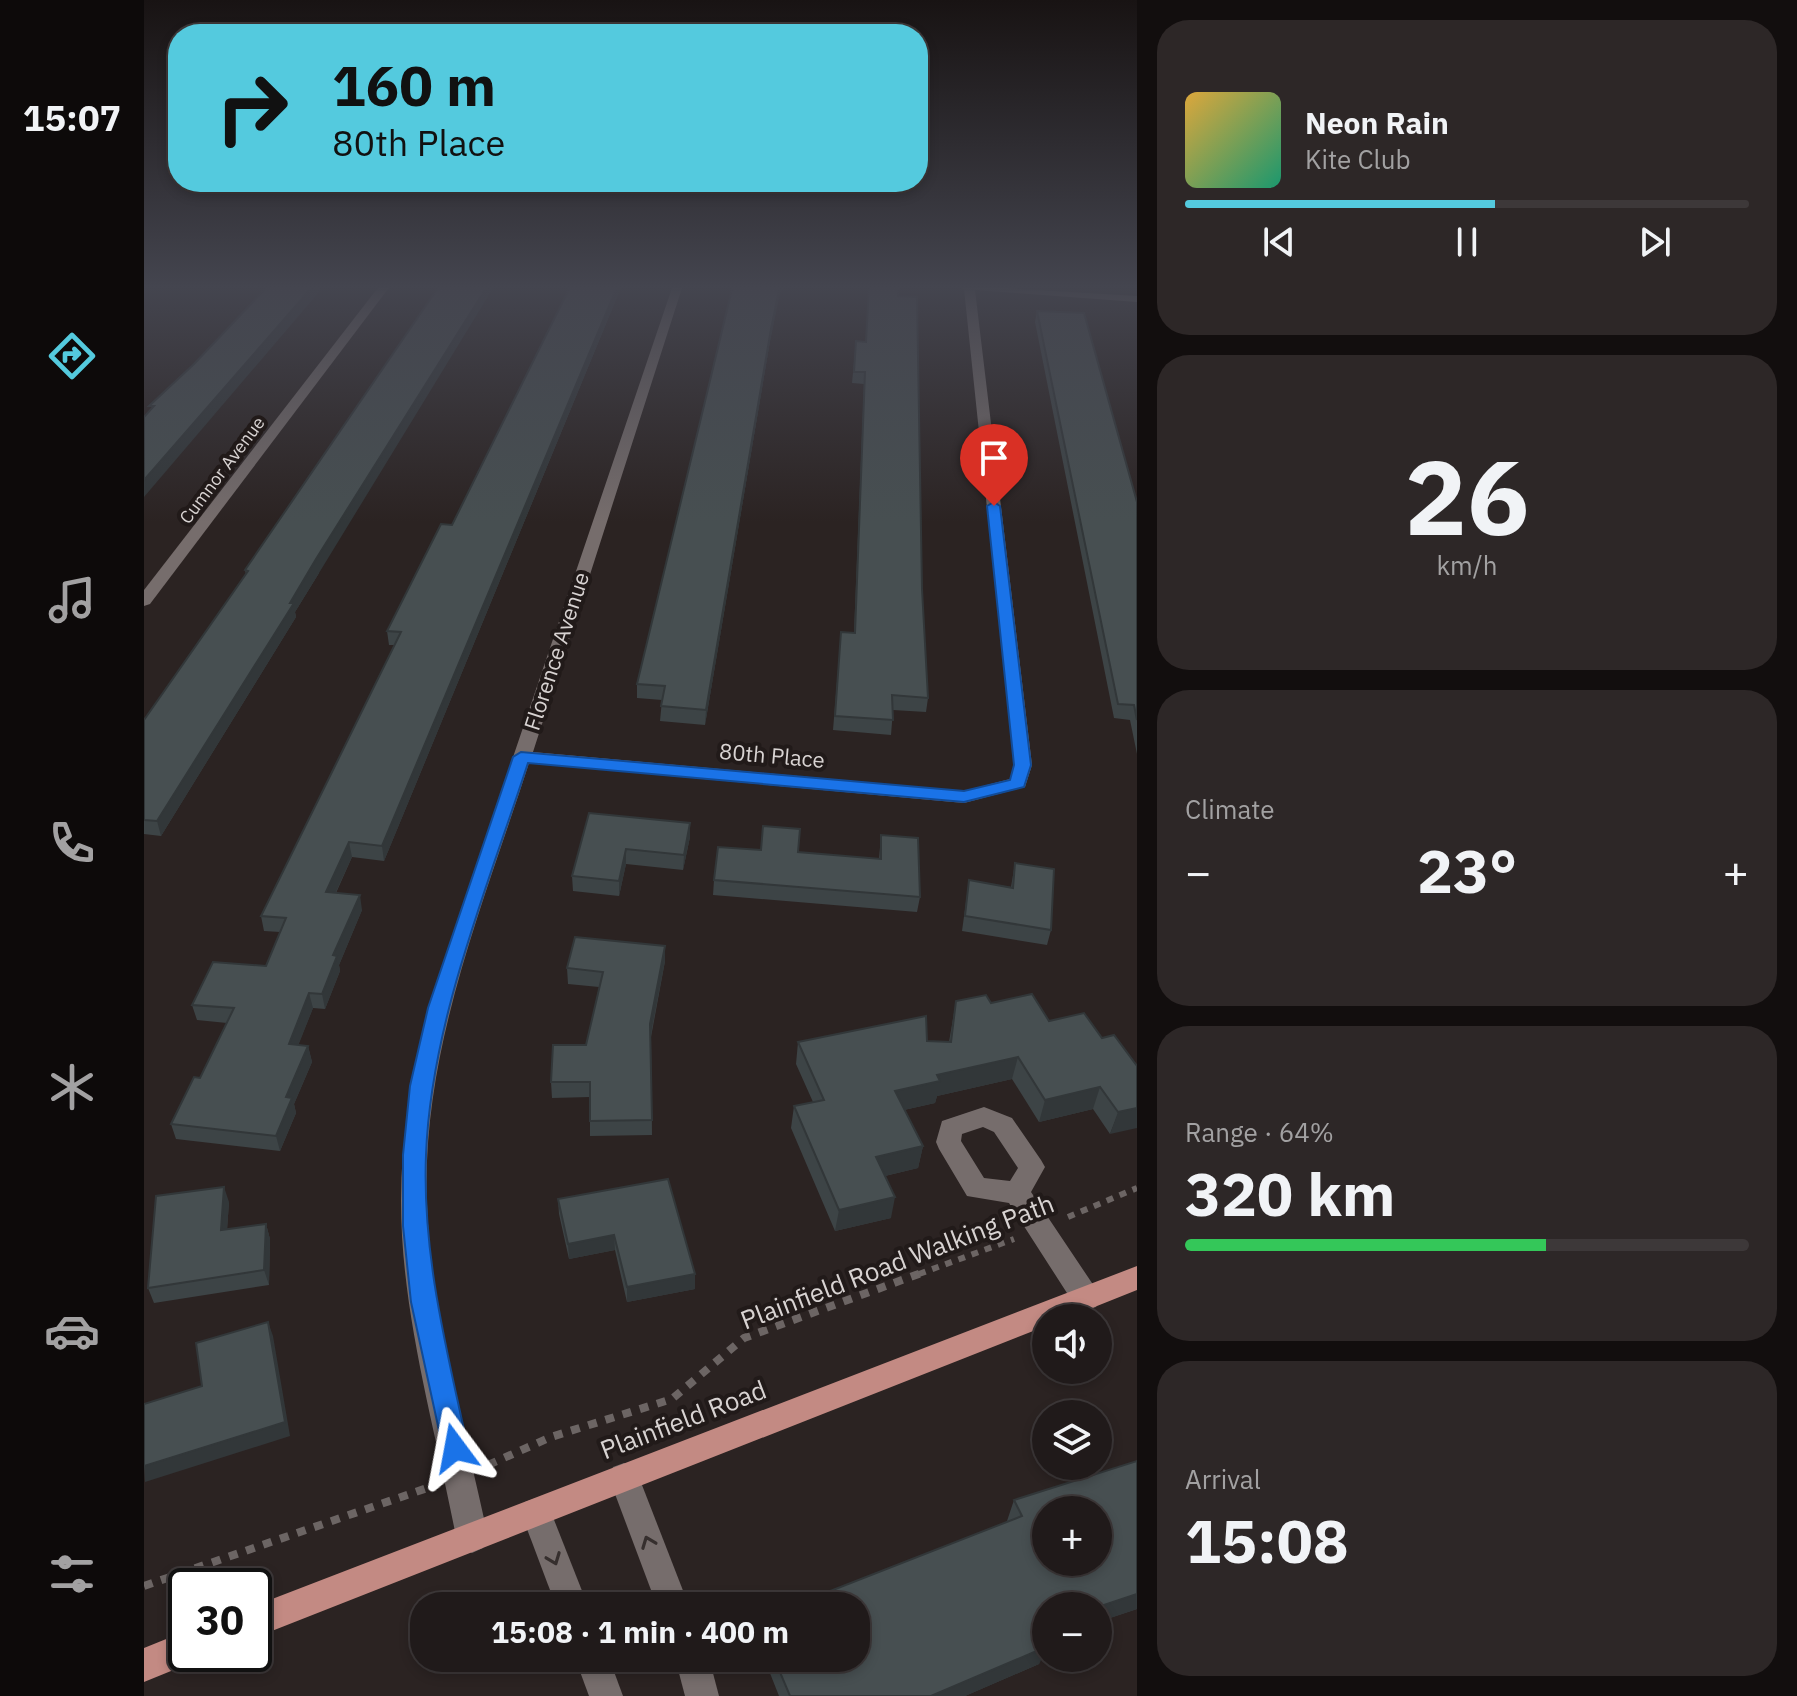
<!DOCTYPE html>
<meta charset="utf-8">
<style>
body{margin:0;font-family:"IBM Plex Sans",sans-serif;background:#2d2727;color:#f1f3f6;height:100vh;display:flex;flex-direction:column;font-size:30px;white-space:nowrap}
*{box-sizing:border-box;margin:0}
p{font-size:26px;color:#a2a1a2}
.icon{flex:none;width:44px;height:44px;fill:none;stroke:currentColor;stroke-width:2;stroke-linecap:round;stroke-linejoin:round}
.map{position:relative;flex:1;overflow:hidden}
.sheet{display:flex;flex-direction:column;gap:20px;padding:20px;background:#120e0e;width:660px}
.sheet>*{flex:none}
.banner{position:absolute;left:24px;top:24px;width:760px;height:168px;border-radius:32px;box-shadow:0 4px 12px #0003,0 0 0 2px #3d3839;background:#54cade;color:#111;overflow:hidden}
.fabs{position:absolute;left:888px;top:1304px;display:grid;gap:16px}
.fabs a{display:grid;place-items:center;width:80px;height:80px;border-radius:50%;background:#201a1a;box-shadow:0 4px 12px #0003,0 0 0 2px #3d3839;font-size:40px}
.speed{position:absolute;left:24px;top:1568px;display:flex;gap:16px;font-size:40px;font-weight:700;text-align:center}
.speed>*{display:grid;place-content:center;width:104px;height:104px;border-radius:50%;background:#201a1a;box-shadow:0 4px 12px #0003,0 0 0 2px #3d3839;line-height:1}
.speed .limit{border:4px solid #111;border-radius:12px;background:#fff;color:#111}
.pin{position:absolute;display:grid;place-items:center;width:68px;height:68px;color:#fff;margin:-82px -34px;border-radius:50% 50% 50% 0;rotate:-45deg;box-shadow:0 0 8px #0007}
.pin .icon{rotate:45deg}
.me{position:absolute;width:88px;margin:-44px;rotate:347deg;stroke-linejoin:round;filter:drop-shadow(0 0 6px #0008)}
.turn{display:flex;align-items:center;gap:28px;height:168px;padding:0 32px;font-size:36px}
.turn .icon{width:104px;height:104px;stroke-width:2.5}
.turn b{display:block;font-size:56px;line-height:68px}
.big{font-size:60px;font-weight:700;line-height:1.1}
.sheet .card{flex:1;display:flex;flex-direction:column;justify-content:center;gap:12px;min-width:0;padding:0 28px;border-radius:32px;background:#2d2727}
.sheet .dial{align-items:center;gap:0}
.dial b{font-size:104px;line-height:1}
.song{display:flex;align-items:center;gap:24px}
.cover{width:96px;height:96px;border-radius:12px;background:linear-gradient(135deg,hsl(40 70% 55%),hsl(160 70% 35%))}
.played{height:8px;border-radius:4px;background:linear-gradient(90deg,#54cade 55%,#3d3839 55%)}
.keys{display:flex;justify-content:space-around;direction:ltr}
.heat{display:flex;justify-content:space-between;align-items:center;font-size:44px;direction:ltr}
.charge{height:12px;border-radius:6px;background:linear-gradient(90deg,#34c759 64%,#3d3839 0)}
.trip{position:absolute;left:266px;top:1592px;width:460px;height:80px;border-radius:32px;background:#201a1a;box-shadow:0 4px 12px #0003,0 0 0 2px #3d3839;font-weight:700;line-height:80px;text-align:center}
main{display:flex;flex:1;min-height:0}
.tab-bar{display:flex;flex-direction:column;width:144px;justify-content:space-around;align-items:center;background:#0d0a0a;color:#a2a1a2}
.tab-bar .icon{width:56px;height:56px}
.tab-bar .on{color:#54cade}
.tab-bar b{font-size:36px;color:#f1f3f6}
.map>svg:first-child{display:block}
.lines{fill:none;stroke-linecap:round;stroke-linejoin:round}
.path-far1{stroke:#6c6564;stroke-width:6;stroke-dasharray:7 7;stroke-linecap:butt}
.path{stroke:#6c6564;stroke-width:8;stroke-dasharray:9 9;stroke-linecap:butt}
.minor{fill:#766d6c;fill-rule:evenodd}
.major{fill:#c38a83;fill-rule:evenodd}
.wall{fill:#3d4446}
.shaded-wall{fill:#323739}
.building{fill:#474f51;stroke:#323739;stroke-width:2;fill-rule:evenodd}
.oneway{stroke:#362f2e}
.route{fill:#1a73e8;stroke:#114b97;stroke-width:2}
.labels{text-anchor:middle;dominant-baseline:central;stroke-width:8;stroke-linejoin:round;paint-order:stroke}
.far-street-label{font-size:18px;fill:#d8d3d2;stroke:#211a19}
.street-label{font-size:22px;fill:#d8d3d2;stroke:#211a19}
.near-street-label{font-size:26px;fill:#d8d3d2;stroke:#211a19}
</style>
<main>
<nav class="tab-bar">
<b>15:07</b>
<svg class="icon on" aria-label="directions" viewBox="0 0 24 24"><path d="M12 3l9 9-9 9-9-9zM9 14v-3h6M13 9l2 2-2 2"/></svg>
<svg class="icon" aria-label="music" viewBox="0 0 24 24"><path d="M9 18V5l10-2v13"/><circle cx="6" cy="18" r="3"/><circle cx="16" cy="16" r="3"/></svg>
<svg class="icon" aria-label="phone" viewBox="0 0 24 24"><path d="M5 4h4l2 5-3 2q2 4 5 5l2-3 5 2v4C11 20 4 13 5 4z"/></svg>
<svg class="icon" aria-label="climate" viewBox="0 0 24 24"><path d="M12 3v18M4 7l16 10M4 17L20 7"/></svg>
<svg class="icon" aria-label="car" viewBox="0 0 24 24"><path d="M5 17H2v-5l4-1 3-4h7l3 4 3 1v5h-3M9 17h6M6 11h13"/><circle cx="7" cy="17" r="2"/><circle cx="17" cy="17" r="2"/></svg>
<svg class="icon" aria-label="filters" viewBox="0 0 24 24"><path d="M4 7h16M4 17h16"/><circle cx="9" cy="7" r="2"/><circle cx="15" cy="17" r="2"/></svg>
</nav>
<div class="map">
<svg width="993" height="1696" viewBox="0 0 993 1696">
<rect width="100%" height="100%" fill="#2b2322"/>
<g class="lines">
<g class="path-far1">
<path d="M924 1217 993 1188"/>
<path d="M775 1274 870 1239"/>
</g>
<g class="path">
<path d="M344 1465 407 1437 528 1399 600 1338 780 1272"/>
<path d="M0 1586 286 1487"/>
</g>
<g class="minor">
<path d="M236 285H247L6 604 0 606V590Z"/>
<path d="M529 285H539L389 752 820 791 866 779 870 765 820 289 812 285 993 296V302L831 290 888 765 881 787 820 803 385 763C339 906 277 1051 283 1204 287 1317 321 1427 344 1537L339 1548 328 1553 317 1548 312 1537C291 1426 257 1314 257 1201 257 1135 269 1072 284 1008Z"/>
<path d="M840 1107 868 1118 897 1160 901 1167 887 1192 952 1289 956 1298 952 1307 942 1310 932 1307 865 1203 823 1196 795 1149 792 1142 798 1121ZM839 1127 850 1132 874 1168 866 1181 840 1178 817 1141 818 1134Z"/>
<path d="M480 1463 491 1467 545 1606H513L465 1478 469 1467Z"/>
<path d="M392 1498 403 1502 444 1606H412L377 1513 381 1502Z"/>
<path d="M431 1658H465L479 1696H445Z"/>
<path d="M531 1658H565L575 1696H541Z"/>
</g>
<g class="major">
<path d="M993 1266V1290L923 1318H902V1326L110 1638V1606Z"/>
<path d="M42 1631V1654H56L54 1660 0 1682V1648Z"/>
</g>
</g>
<g class="wall">
<path d="M426 285H478L240 861 208 857 192 893 218 910 195 965 196 971 181 1009 169 1008 154 1045 164 1046 168 1062 150 1104 152 1113 136 1151 32 1139 27 1124 56 1078 83 1023 53 1020 48 1005 122 966 136 932 120 931 117 916 251 645H245L243 631 308 525 426 288Z"/>
<path d="M589 285H642L636 292 626 341 561 725 516 721 518 700 493 698V684Z"/>
<path d="M754 296 778 589 784 698 782 712 749 710 747 735 689 730 697 632 710 633 720 384 708 383 712 341 721 342Z"/>
<path d="M893 311 993 502V754L986 720 970 718 891 322Z"/>
<path d="M101 570 175 573 151 612 152 617 17 836 0 834V720L102 575Z"/>
<path d="M445 813 546 823V837L539 870 482 864 475 896 429 891 428 876Z"/>
<path d="M737 835 776 897 773 912 569 895 570 880 654 852 735 859Z"/>
<path d="M871 863 907 930 903 945 818 931 825 880 867 887Z"/>
<path d="M521 961 507 1037 508 1135 446 1136V1097L408 1098 407 1082 442 1045 455 987 424 984 423 968Z"/>
<path d="M812 1001 847 1003 958 1038 993 1066 966 1134 949 1109 895 1122 868 1079 793 1096 791 1103 760 1110 779 1146 774 1168 741 1176 747 1218 691 1231 647 1128 650 1106 669 1102 652 1064 654 1042H805Z"/>
<path d="M414 1199 551 1274V1289L483 1302 471 1250 425 1259 415 1214Z"/>
<path d="M85 1202 83 1230 122 1224 126 1239 125 1285 10 1303 4 1288Z"/>
<path d="M993 1461V1609L954 1622V1606H902V1640L895 1664 821 1696H635L620 1658H712L863 1521 870 1500Z"/>
</g>
<g class="shaded-wall">
<path d="M170 285H181L0 497V480Z"/>
<path d="M344 285H351L175 573 151 612 152 617 17 836 13 821 172 559Z"/>
<path d="M474 285H478L240 861 238 846Z"/>
<path d="M636 285H642L636 292 626 341 561 725 562 710 627 329Z"/>
<path d="M546 823V837L539 870 540 855Z"/>
<path d="M205 842 208 857 185 907 182 892Z"/>
<path d="M482 849V864L475 896V881Z"/>
<path d="M216 895 218 910 195 965 196 971 181 1009 178 994 189 955Z"/>
<path d="M521 946V961L506 1039V1024Z"/>
<path d="M165 993 169 1008 149 1059 145 1044Z"/>
<path d="M164 1046 168 1062 150 1104 152 1113 136 1151 132 1136 142 1097Z"/>
<path d="M874 1057 868 1079 793 1096 791 1103 746 1113 751 1091 793 1075Z"/>
<path d="M956 1087 949 1109 895 1122 901 1100Z"/>
<path d="M993 1108V1128L966 1134 974 1112Z"/>
<path d="M779 1146 774 1168 728 1179 732 1157Z"/>
<path d="M80 1187 85 1202 82 1245 77 1230Z"/>
<path d="M751 1197 747 1218 691 1231 695 1210Z"/>
<path d="M122 1224 126 1239 125 1285 120 1270Z"/>
<path d="M470 1235 471 1250 425 1259 424 1244Z"/>
<path d="M551 1274V1289L483 1302V1287Z"/>
<path d="M124 1322 129 1336 146 1436 1 1482 0 1466Z"/>
<path d="M993 1594V1609L954 1622V1607Z"/>
<path d="M902 1625V1640L885 1646 894 1628Z"/>
<path d="M902 1647V1651L895 1664 821 1696H787Z"/>
</g>
<g class="building">
<path d="M125 285H170L0 480V417L10 406H5L50 364Z"/>
<path d="M296 285H344L172 559 146 603H150L13 821 0 820V720L104 571 101 570Z"/>
<path d="M427 285H474L238 846 205 842 182 892 216 895 189 955 193 956 178 994 165 993 145 1044 164 1046 142 1097 148 1098 132 1136 27 1124 50 1077 56 1078 90 1008 48 1005 69 962 122 966 142 918 117 916 257 632 243 631 297 524 308 525Z"/>
<path d="M589 285H636L627 329 562 710 517 706 521 686 493 684Z"/>
<path d="M725 286 754 288V296L773 297 778 589 784 698 748 695 749 720 691 716 697 632 711 633 721 372H710L712 341 722 342Z"/>
<path d="M893 311 940 313 993 502V720L990 705 974 704Z"/>
<path d="M445 813 546 823 540 855 482 849 475 881 428 876Z"/>
<path d="M619 826 656 829 654 852 737 859V835L774 838 776 897 570 880 574 847 617 850Z"/>
<path d="M871 863 910 869 907 930 821 916 825 880 869 888Z"/>
<path d="M431 937 521 946 506 1024 508 1120 446 1121V1082H407L409 1045H442L459 972 423 968Z"/>
<path d="M888 994 905 1021 940 1013 958 1038 970 1035 993 1066V1108L974 1112 956 1087 901 1100 874 1057 793 1075 796 1081 751 1091 779 1146 732 1157 751 1197 695 1210 650 1106 680 1100 654 1042 782 1016 783 1041 807 1042 812 1001 842 995 847 1003Z"/>
<path d="M524 1179 551 1274 483 1287 470 1235 424 1244 414 1199Z"/>
<path d="M80 1187 77 1230 122 1224 120 1270 4 1288 12 1196Z"/>
<path d="M124 1322 141 1422 0 1466V1404L58 1386 52 1343Z"/>
<path d="M993 1461V1594L954 1607V1606H902V1625L894 1628 902 1642V1647L787 1696H646L630 1658H712V1606H648L878 1516 870 1500ZM902 1510H954V1562H902Z"/>
</g>
<defs><path id="oneway-chevron" d="M-2-3.5L2.5 0L-2 3.5" fill="none" stroke-width="1.6" stroke-linecap="round" stroke-linejoin="round" transform="scale(2)"/></defs>
<g class="oneway">
<use href="#oneway-chevron" transform="translate(504 1542) rotate(-111)"/>
<use href="#oneway-chevron" transform="translate(410 1559) rotate(69)"/>
</g>
<linearGradient id="sky" x2="0" y2="1"><stop stop-color="#181313"/><stop offset="0.55" stop-color="#44454f"/><stop offset="1" stop-color="#44454f" stop-opacity="0"/></linearGradient>
<rect width="993" height="522" fill="url(#sky)"/>
<path class="route" d="M850 502 856 506 887 765 880 787 820 802 384 763C343 889 287 1022 282 1155 278 1255 303 1351 324 1448L320 1458 311 1461 301 1458 267 1302 259 1226V1155L266 1086 284 1008 369 757 377 752 820 791 866 780 870 765 843 506Z"/>
<g class="labels">
<g class="far-street-label">
<text transform="translate(78 470) rotate(-53)">Cumnor Avenue</text>
</g>
<g class="street-label">
<text transform="translate(412 651) rotate(-72)">Florence Avenue</text>
<text transform="translate(628 755) rotate(5)">80th Place</text>
</g>
<g class="near-street-label">
<text transform="translate(753 1261) rotate(-21)">Plainfield Road Walking Path</text>
<text transform="translate(539 1419) rotate(-21)">Plainfield Road</text>
</g>
</g>
</svg>
<div class="fabs">
<a><svg class="icon" aria-label="sound" viewBox="0 0 24 24"><path d="M4 9h4l5-4v14l-5-4H4zM17 9q2 3 0 6"/></svg></a>
<a><svg class="icon" aria-label="layers" viewBox="0 0 24 24"><path d="M12 4l9 5-9 5-9-5zM3 14l9 5 9-5"/></svg></a>
<a>+</a>
<a>−</a>
</div>
<div class="speed"><div class="limit">30</div></div>
<div class="pin" style="left:850px;top:506px;background:#d93025"><svg class="icon" aria-label="arrive" viewBox="0 0 24 24"><path d="M6 21V4h12l-3 4 3 4H6"/></svg></div>
<svg class="me" style="left:311px;top:1448px" viewBox="-20 -20 40 40"><path d="M0-17L14 15 0 8-14 15z" fill="#1a73e8" stroke="#fff" stroke-width="4"/></svg>
<div class="trip">15:08 · 1 min · 400 m</div>
<div class="banner">
<div class="turn"><svg class="icon" aria-label="right" viewBox="0 0 24 24"><path d="M7 20v-9h11M14 6l5 5-5 5"/></svg><div><b>160 m</b>80th Place</div></div>
</div>
</div>
<section class="sheet">
<div class="card">
<div class="song"><i class="cover"></i><div><b>Neon Rain</b><p>Kite Club</p></div></div>
<div class="played"></div>
<div class="keys"><svg class="icon" aria-label="previous" viewBox="0 0 24 24"><path d="M18 5L8 12l10 7zM5 5v14"/></svg><svg class="icon" aria-label="pause" viewBox="0 0 24 24"><path d="M8 5v14M16 5v14"/></svg><svg class="icon" aria-label="next" viewBox="0 0 24 24"><path d="M6 5l10 7-10 7zM19 5v14"/></svg></div>
</div>
<div class="card dial"><b>26</b><p>km/h</p></div>
<div class="card"><p>Climate</p>
<div class="heat"><a>−</a><b class="big">23°</b><a>+</a></div>
</div>
<div class="card"><p>Range · 64%</p><b class="big">320 km</b><div class="charge"></div></div>
<div class="card"><p>Arrival</p><b class="big">15:08</b></div>
</section>
</main>
